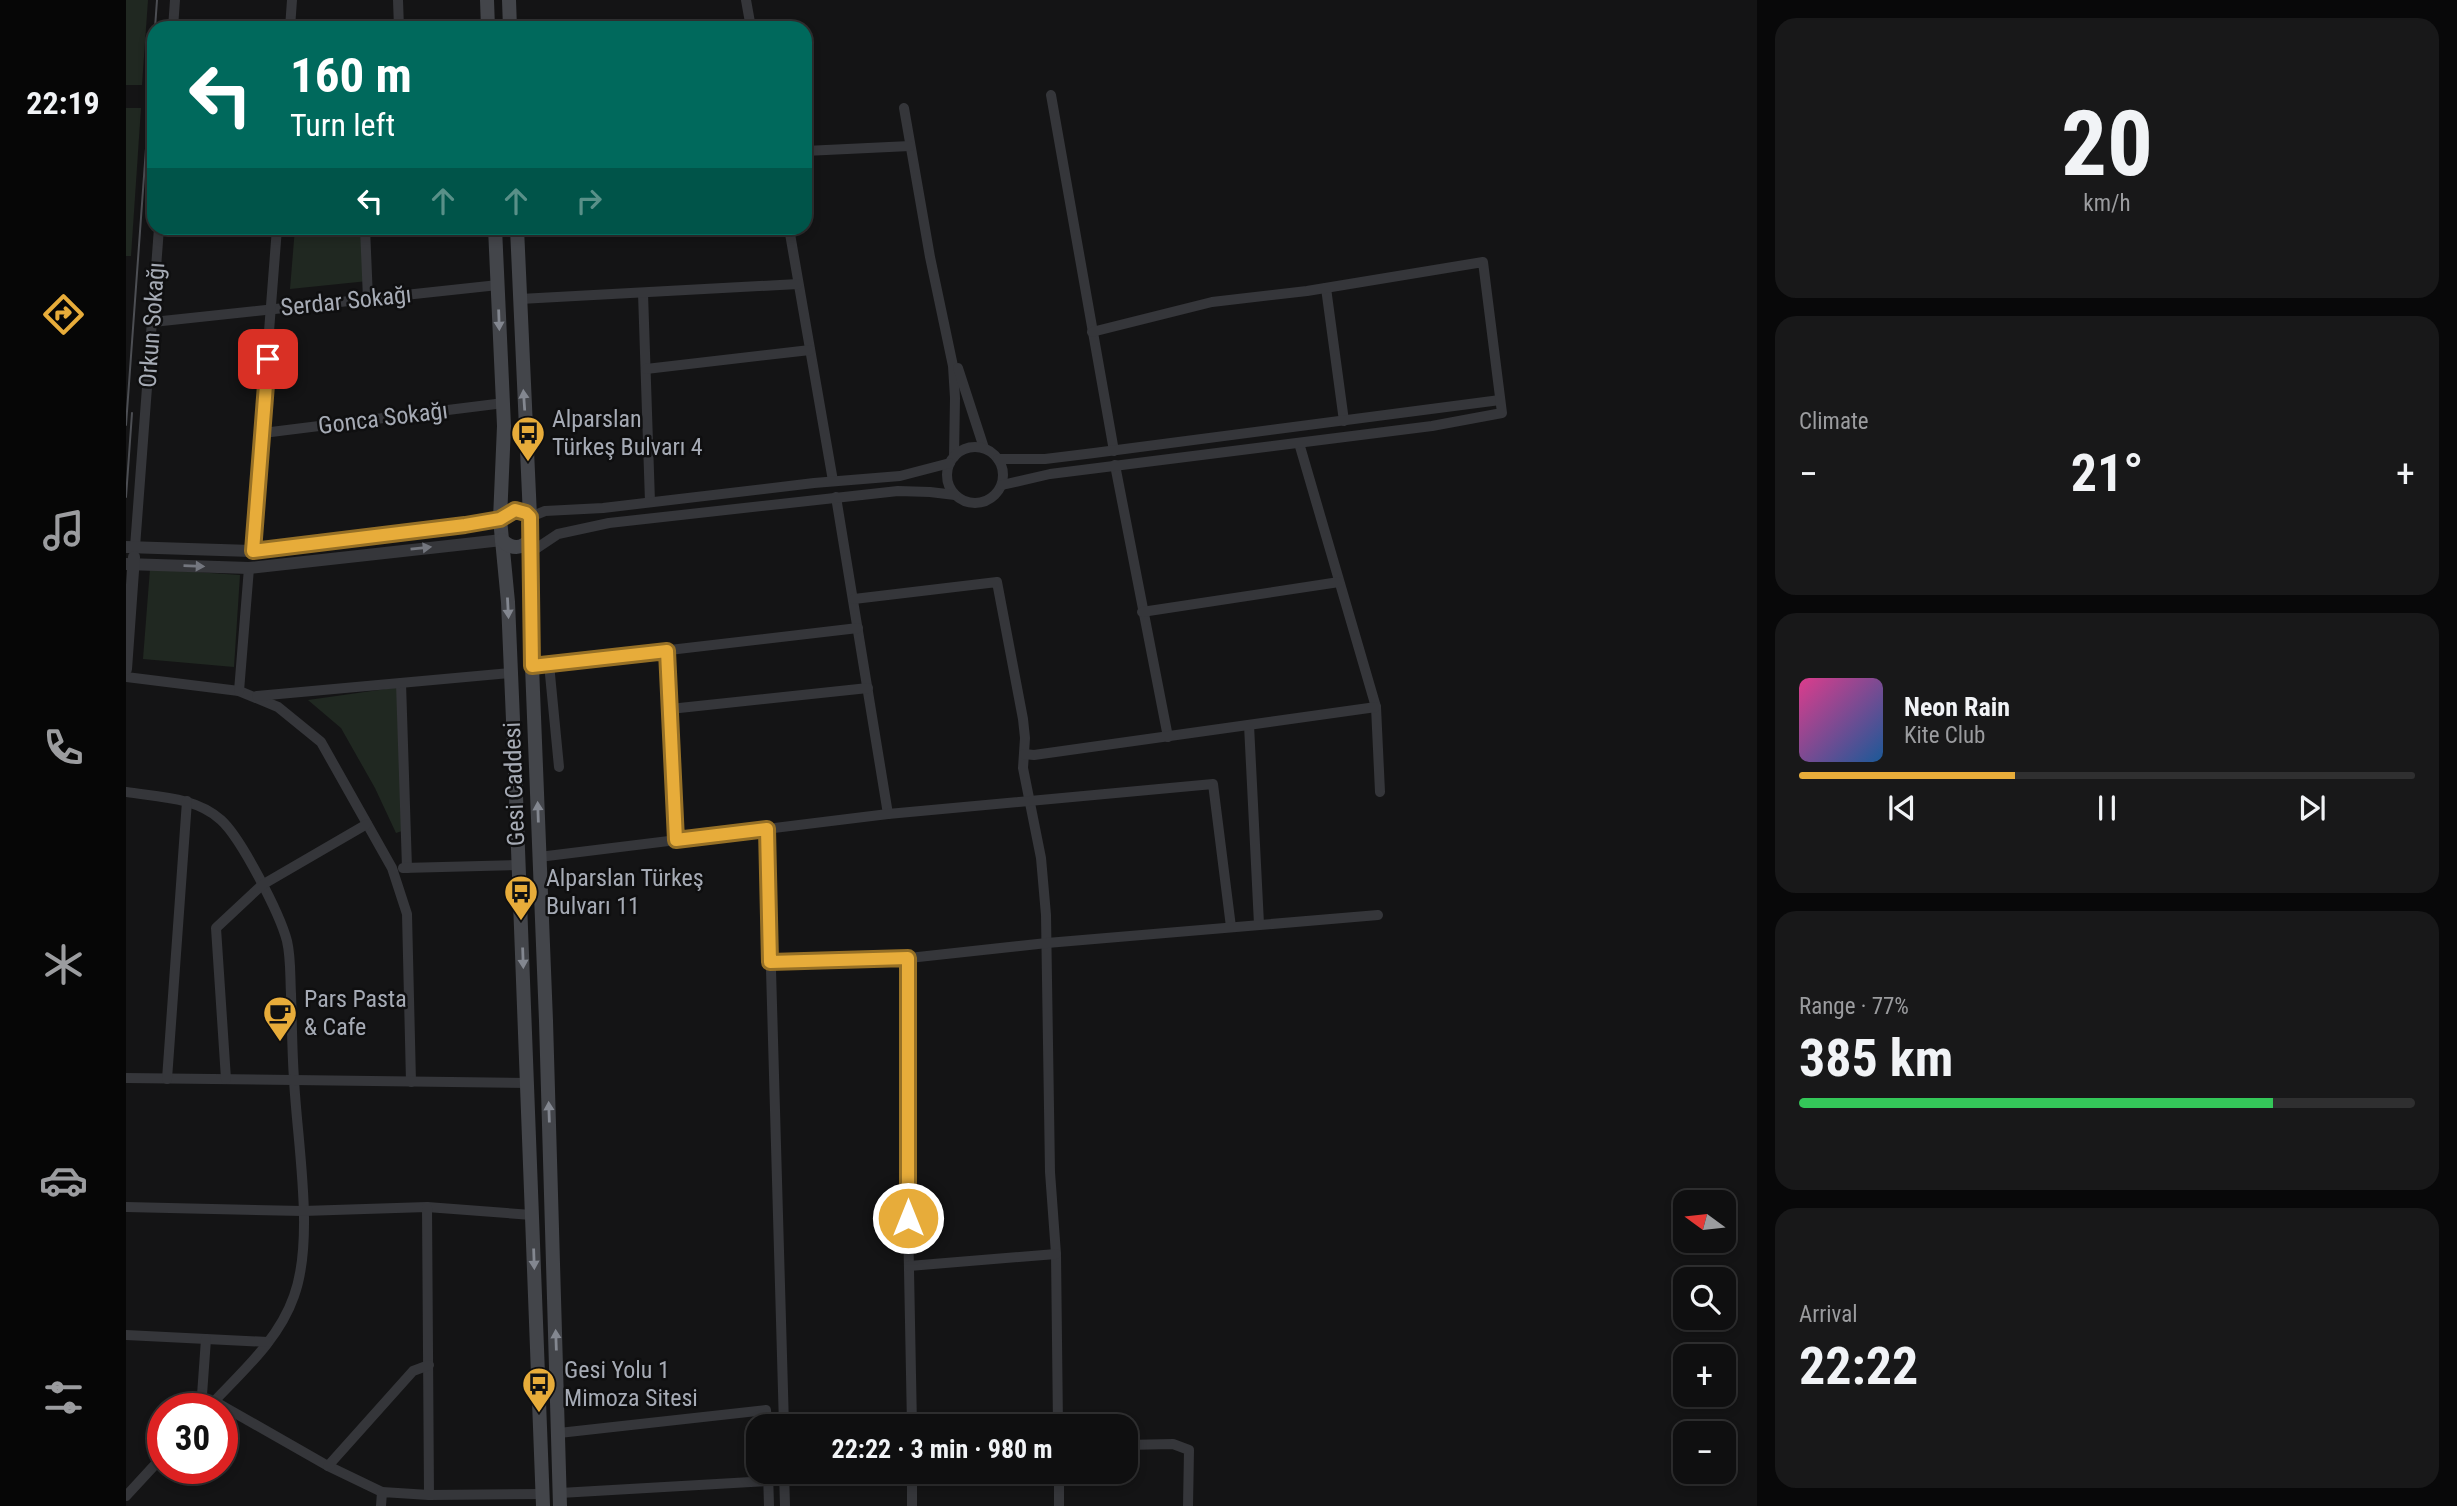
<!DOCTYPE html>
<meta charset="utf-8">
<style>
body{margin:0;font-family:"Roboto Condensed",sans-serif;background:#181819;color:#f1f3f6;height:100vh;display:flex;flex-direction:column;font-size:26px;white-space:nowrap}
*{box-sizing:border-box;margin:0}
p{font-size:23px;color:#9b9c9f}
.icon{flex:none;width:38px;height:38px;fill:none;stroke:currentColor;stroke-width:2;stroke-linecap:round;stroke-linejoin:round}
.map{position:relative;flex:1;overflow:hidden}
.details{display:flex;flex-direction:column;gap:18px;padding:18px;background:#080809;width:700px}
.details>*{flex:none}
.banner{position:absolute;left:21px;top:21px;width:665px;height:214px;border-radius:21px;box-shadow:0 4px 10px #0003,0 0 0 2px #2f2f30;background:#00695c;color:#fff;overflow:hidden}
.needle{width:46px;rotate:285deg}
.buttons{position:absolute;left:1547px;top:1190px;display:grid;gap:14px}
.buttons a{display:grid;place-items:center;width:63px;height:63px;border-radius:14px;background:#0f0f10;box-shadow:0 4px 10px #0003,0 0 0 2px #2f2f30;font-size:35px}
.speed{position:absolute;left:21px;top:1393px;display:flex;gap:14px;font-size:35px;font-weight:700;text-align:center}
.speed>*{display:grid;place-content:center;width:91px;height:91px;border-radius:50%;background:#0f0f10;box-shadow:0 4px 10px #0003,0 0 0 2px #2f2f30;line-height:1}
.speed .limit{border:10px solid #d22;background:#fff;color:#111}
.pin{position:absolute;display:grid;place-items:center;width:60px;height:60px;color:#fff;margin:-30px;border-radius:14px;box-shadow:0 4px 10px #0006}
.me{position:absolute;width:77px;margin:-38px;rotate:0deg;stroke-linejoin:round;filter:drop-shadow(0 0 5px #0008)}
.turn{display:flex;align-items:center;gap:24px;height:147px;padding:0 28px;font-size:32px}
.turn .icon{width:91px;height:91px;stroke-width:2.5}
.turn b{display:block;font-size:49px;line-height:60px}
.lanes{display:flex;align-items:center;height:66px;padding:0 28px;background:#0003;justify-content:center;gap:35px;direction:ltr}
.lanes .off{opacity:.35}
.big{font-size:52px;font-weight:700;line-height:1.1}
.details .widget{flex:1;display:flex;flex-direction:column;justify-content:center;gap:10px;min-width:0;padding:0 24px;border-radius:21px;background:#181819}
.details .dial{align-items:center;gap:0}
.dial b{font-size:91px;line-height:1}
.song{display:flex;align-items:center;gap:21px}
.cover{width:84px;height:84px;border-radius:10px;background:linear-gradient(135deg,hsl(330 70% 55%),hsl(210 70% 35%))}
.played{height:7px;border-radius:4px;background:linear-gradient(90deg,#e7ac3a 35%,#2f2f30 35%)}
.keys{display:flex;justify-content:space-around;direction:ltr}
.heat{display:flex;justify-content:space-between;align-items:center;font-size:38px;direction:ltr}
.charge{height:10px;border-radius:5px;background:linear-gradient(90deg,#34c759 77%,#2f2f30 0)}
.trip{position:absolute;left:620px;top:1414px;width:392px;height:70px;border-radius:21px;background:#0f0f10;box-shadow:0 4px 10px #0003,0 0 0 2px #2f2f30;font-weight:700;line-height:70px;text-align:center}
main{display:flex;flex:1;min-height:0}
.dock{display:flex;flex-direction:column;width:126px;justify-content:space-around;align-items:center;background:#060606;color:#9b9c9f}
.dock .icon{width:49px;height:49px}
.dock .current{color:#e7ac3a}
.dock b{font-size:32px;color:#f1f3f6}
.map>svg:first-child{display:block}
.green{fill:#202821}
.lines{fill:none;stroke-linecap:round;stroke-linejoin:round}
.minor{stroke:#35363a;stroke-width:10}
.tertiary{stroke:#35363a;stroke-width:12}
.secondary{stroke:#43454a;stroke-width:14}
.tram{stroke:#4c4e53;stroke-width:2}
.oneway{fill:#838790}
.oneway2{fill:#73767e}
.route-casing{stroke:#967026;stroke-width:18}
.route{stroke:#e7ac3a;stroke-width:12}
.labels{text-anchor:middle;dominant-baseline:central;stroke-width:5;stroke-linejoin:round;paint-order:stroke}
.street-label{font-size:24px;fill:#a6abb5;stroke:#0f0f10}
.poi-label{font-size:24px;fill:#a6abb5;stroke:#0f0f10;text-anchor:start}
</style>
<main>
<nav class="dock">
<b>22:19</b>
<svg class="icon current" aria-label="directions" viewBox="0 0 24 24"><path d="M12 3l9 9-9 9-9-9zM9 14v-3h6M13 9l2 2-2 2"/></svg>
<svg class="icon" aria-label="music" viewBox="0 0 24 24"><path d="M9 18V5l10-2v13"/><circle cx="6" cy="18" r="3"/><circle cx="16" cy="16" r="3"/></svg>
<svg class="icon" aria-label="phone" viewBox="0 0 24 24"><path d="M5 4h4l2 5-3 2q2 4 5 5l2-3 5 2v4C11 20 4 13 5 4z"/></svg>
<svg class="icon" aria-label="climate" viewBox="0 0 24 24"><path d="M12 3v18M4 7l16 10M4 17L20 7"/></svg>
<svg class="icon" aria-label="car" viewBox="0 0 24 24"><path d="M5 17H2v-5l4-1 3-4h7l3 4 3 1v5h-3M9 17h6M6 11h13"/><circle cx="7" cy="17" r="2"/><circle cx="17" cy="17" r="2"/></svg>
<svg class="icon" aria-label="filters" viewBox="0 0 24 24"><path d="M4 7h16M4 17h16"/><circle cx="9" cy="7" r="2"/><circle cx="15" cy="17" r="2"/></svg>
</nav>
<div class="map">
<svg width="1631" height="1506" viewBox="0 0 1631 1506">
<rect width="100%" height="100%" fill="#141415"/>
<g class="green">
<path d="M0 0H22L16 85H0Z"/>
<path d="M0 108H15L5 256H0Z"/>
<path d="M169 228H239L242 281 164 289Z"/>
<path d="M24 569 114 575 108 667 17 659Z"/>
<path d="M274 687 276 831 270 833 249 788 215 728 182 700Z"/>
</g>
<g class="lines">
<g class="minor">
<path d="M272 0 273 28"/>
<path d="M620 0 625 28"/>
<path d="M47 28 49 0"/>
<path d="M164 28 166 0"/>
<path d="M925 95 988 451"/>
<path d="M778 108 804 257 827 366 829 398 828 457"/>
<path d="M679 151 784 146"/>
<path d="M239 228 242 299"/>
<path d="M663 228 707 481"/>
<path d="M1200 288 1218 421"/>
<path d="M517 293 524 502"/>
<path d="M394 299 672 284"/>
<path d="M27 322 372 285"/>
<path d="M832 368 858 448"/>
<path d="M520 369 684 350"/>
<path d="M137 433 378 403"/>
<path d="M1173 443 1250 707 1254 792"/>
<circle cx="849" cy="475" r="28"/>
<path d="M872 459H919L968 453 1374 400"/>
<path d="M989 465 1042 737"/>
<path d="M876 485 924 474 1306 426 1376 413 1357 262 1181 291 1086 302 966 332"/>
<path d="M710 497 762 814"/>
<path d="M404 517 419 511 477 508 688 483 774 476 824 463"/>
<path d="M9 547 33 228"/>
<path d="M126 551 151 228"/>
<path d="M405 552 432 534 483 523 772 491 804 492 829 495"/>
<path d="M728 599 871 582 897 719 899 738 897 768 915 858 920 915 924 1172 930 1254 932 1426"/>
<path d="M1016 612 1213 582"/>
<path d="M541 651 549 840"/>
<path d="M423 664 433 767"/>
<path d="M406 666 732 628"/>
<path d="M0 677 113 691 152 707 195 742 266 868 281 914 285 1082"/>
<path d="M275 683 281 868"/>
<path d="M113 691 123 568"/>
<path d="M131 696 385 673"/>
<path d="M544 709 742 688"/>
<path d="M1123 725 1133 924"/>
<path d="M898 754 908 755 1250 707"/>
<path d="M0 792C32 797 70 797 95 820 115 838 154 914 161 941 165 958 164 976 165 994 166 1022 166 1051 168 1079 171 1142 189 1238 168 1296 152 1342 113 1374 81 1409"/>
<path d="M641 829 658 1426"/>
<path d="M413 857 762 814 1087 784 1105 927"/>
<path d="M277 868 393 865"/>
<path d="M783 958 782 1218 786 1426"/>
<path d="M644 962 783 958 921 943 1252 915"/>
<path d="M0 1078 402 1083"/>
<path d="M41 1079 61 801"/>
<path d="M100 1079 90 928 136 885 241 824"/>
<path d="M0 1207 177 1211 301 1207 406 1215"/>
<path d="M301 1207 303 1495"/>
<path d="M783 1266 930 1254"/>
<path d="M0 1335 142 1342"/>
<path d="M88 1401 202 1466 256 1492"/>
<path d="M75 1409 80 1339"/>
<path d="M433 1433 640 1410 641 1426"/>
<path d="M999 1445 1047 1444 1063 1450 1062 1506"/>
<path d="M202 1466 287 1371 303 1365"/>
<path d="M642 1472 643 1506"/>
<path d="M658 1472 659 1506"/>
<path d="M933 1472V1506"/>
<path d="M434 1493 642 1481"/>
<path d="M0 1496 37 1456"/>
<path d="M255 1506 256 1492 303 1495 416 1494"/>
<path d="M786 1506V1472"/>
</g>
<g class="tertiary">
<path d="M0 547 126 551 339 525 374 519"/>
<path d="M0 564 123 568 376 540"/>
<path d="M0 669 8 557"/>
</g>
<g class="secondary">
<path d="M361 0 362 28"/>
<path d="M383 0 384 28"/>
<path d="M369 228 378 426 374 519 382 602 388 744 417 1506"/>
<path d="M391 228 404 517 406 666 420 1021 434 1506"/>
<path d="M374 519 389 510 400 513 404 517"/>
<path d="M376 540C385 549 396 550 404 539"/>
</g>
<g class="tram">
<path d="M29 28 31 0"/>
<path d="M0 425 28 38"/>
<path d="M0 497 6 413"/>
</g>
</g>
<defs><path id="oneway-solid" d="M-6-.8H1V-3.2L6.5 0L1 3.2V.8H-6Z" transform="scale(1.75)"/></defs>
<g class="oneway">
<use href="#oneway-solid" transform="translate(373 320) rotate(88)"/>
<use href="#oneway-solid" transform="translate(398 400) rotate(-94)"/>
<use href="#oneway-solid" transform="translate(382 608) rotate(87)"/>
<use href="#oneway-solid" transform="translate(412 812) rotate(-92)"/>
<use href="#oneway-solid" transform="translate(397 958) rotate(88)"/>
<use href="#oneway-solid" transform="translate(423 1112) rotate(-92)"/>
<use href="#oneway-solid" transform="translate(408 1259) rotate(88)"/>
<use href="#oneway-solid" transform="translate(430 1340) rotate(-92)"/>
</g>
<g class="oneway2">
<use href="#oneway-solid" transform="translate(295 548) rotate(-6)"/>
<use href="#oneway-solid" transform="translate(68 566) rotate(2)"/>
</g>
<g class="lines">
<g class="route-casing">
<path id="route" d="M142 359 127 551 339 525 374 519 389 510 400 513 404 517 406 666 541 651 550 840 641 829 644 962 782 958V1218"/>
</g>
<use href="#route" class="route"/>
</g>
<defs>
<g id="bus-pin" transform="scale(1.75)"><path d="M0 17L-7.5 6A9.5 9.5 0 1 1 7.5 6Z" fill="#e7ac3a" stroke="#0f0f10"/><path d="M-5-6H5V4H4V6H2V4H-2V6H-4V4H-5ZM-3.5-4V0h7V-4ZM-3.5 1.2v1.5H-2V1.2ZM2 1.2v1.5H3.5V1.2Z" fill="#111"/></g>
<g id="cafe-pin" transform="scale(1.75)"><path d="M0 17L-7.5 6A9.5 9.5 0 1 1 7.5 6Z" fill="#e7ac3a" stroke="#0f0f10"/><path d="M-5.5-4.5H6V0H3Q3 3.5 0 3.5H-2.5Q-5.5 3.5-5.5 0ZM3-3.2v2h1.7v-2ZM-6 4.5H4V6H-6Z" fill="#111"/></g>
</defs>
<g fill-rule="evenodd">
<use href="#bus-pin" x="402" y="433"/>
<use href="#bus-pin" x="395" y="892"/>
<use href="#cafe-pin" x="154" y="1013"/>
<use href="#bus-pin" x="413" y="1384"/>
</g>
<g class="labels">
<g class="street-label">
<text transform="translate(220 301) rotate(-6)">Serdar Sokağı</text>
<text transform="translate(26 325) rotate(-86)">Orkun Sokağı</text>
<text transform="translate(257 418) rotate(-7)">Gonca Sokağı</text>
<text transform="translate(388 784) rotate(-92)">Gesi Caddesi</text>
</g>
<g class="poi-label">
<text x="426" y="419">Alparslan<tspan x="426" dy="28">Türkeş Bulvarı 4</tspan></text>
<text x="420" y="878">Alparslan Türkeş<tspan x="420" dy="28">Bulvarı 11</tspan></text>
<text x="178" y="999">Pars Pasta<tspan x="178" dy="28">&amp; Cafe</tspan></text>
<text x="438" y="1370">Gesi Yolu 1<tspan x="438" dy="28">Mimoza Sitesi</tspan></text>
</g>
</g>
</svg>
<div class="buttons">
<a><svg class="needle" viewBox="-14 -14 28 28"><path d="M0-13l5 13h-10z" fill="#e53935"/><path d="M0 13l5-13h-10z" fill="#9b9c9f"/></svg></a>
<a><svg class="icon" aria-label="search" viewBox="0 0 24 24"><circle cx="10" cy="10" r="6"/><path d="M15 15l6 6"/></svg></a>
<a>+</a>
<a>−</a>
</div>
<div class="speed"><div class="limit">30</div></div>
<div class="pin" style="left:142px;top:359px;background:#d93025"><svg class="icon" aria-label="arrive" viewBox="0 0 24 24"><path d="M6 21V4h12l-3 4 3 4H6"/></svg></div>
<svg class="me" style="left:782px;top:1218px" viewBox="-20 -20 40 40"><circle r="17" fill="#e7ac3a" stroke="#fff" stroke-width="3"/><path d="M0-11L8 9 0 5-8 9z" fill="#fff"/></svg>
<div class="trip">22:22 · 3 min · 980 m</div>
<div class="banner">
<div class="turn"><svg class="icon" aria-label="left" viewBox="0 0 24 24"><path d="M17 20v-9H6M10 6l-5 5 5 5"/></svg><div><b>160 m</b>Turn left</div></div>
<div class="lanes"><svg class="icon" aria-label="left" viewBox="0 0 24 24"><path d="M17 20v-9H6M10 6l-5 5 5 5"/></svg><svg class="icon off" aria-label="ahead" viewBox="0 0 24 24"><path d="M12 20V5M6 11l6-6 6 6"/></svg><svg class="icon off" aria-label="ahead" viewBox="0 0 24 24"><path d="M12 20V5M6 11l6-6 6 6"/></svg><svg class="icon off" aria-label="right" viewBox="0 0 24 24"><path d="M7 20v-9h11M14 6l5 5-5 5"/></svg></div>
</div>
</div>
<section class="details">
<div class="widget dial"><b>20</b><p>km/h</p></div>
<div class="widget"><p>Climate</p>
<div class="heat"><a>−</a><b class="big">21°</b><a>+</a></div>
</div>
<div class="widget">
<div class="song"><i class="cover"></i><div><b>Neon Rain</b><p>Kite Club</p></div></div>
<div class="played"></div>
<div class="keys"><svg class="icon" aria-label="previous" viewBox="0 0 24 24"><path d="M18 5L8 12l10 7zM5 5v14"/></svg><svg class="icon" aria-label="pause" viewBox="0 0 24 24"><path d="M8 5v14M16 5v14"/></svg><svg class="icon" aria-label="next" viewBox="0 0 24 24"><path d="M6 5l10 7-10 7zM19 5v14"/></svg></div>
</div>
<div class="widget"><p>Range · 77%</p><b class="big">385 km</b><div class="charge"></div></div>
<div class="widget"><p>Arrival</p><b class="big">22:22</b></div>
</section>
</main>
